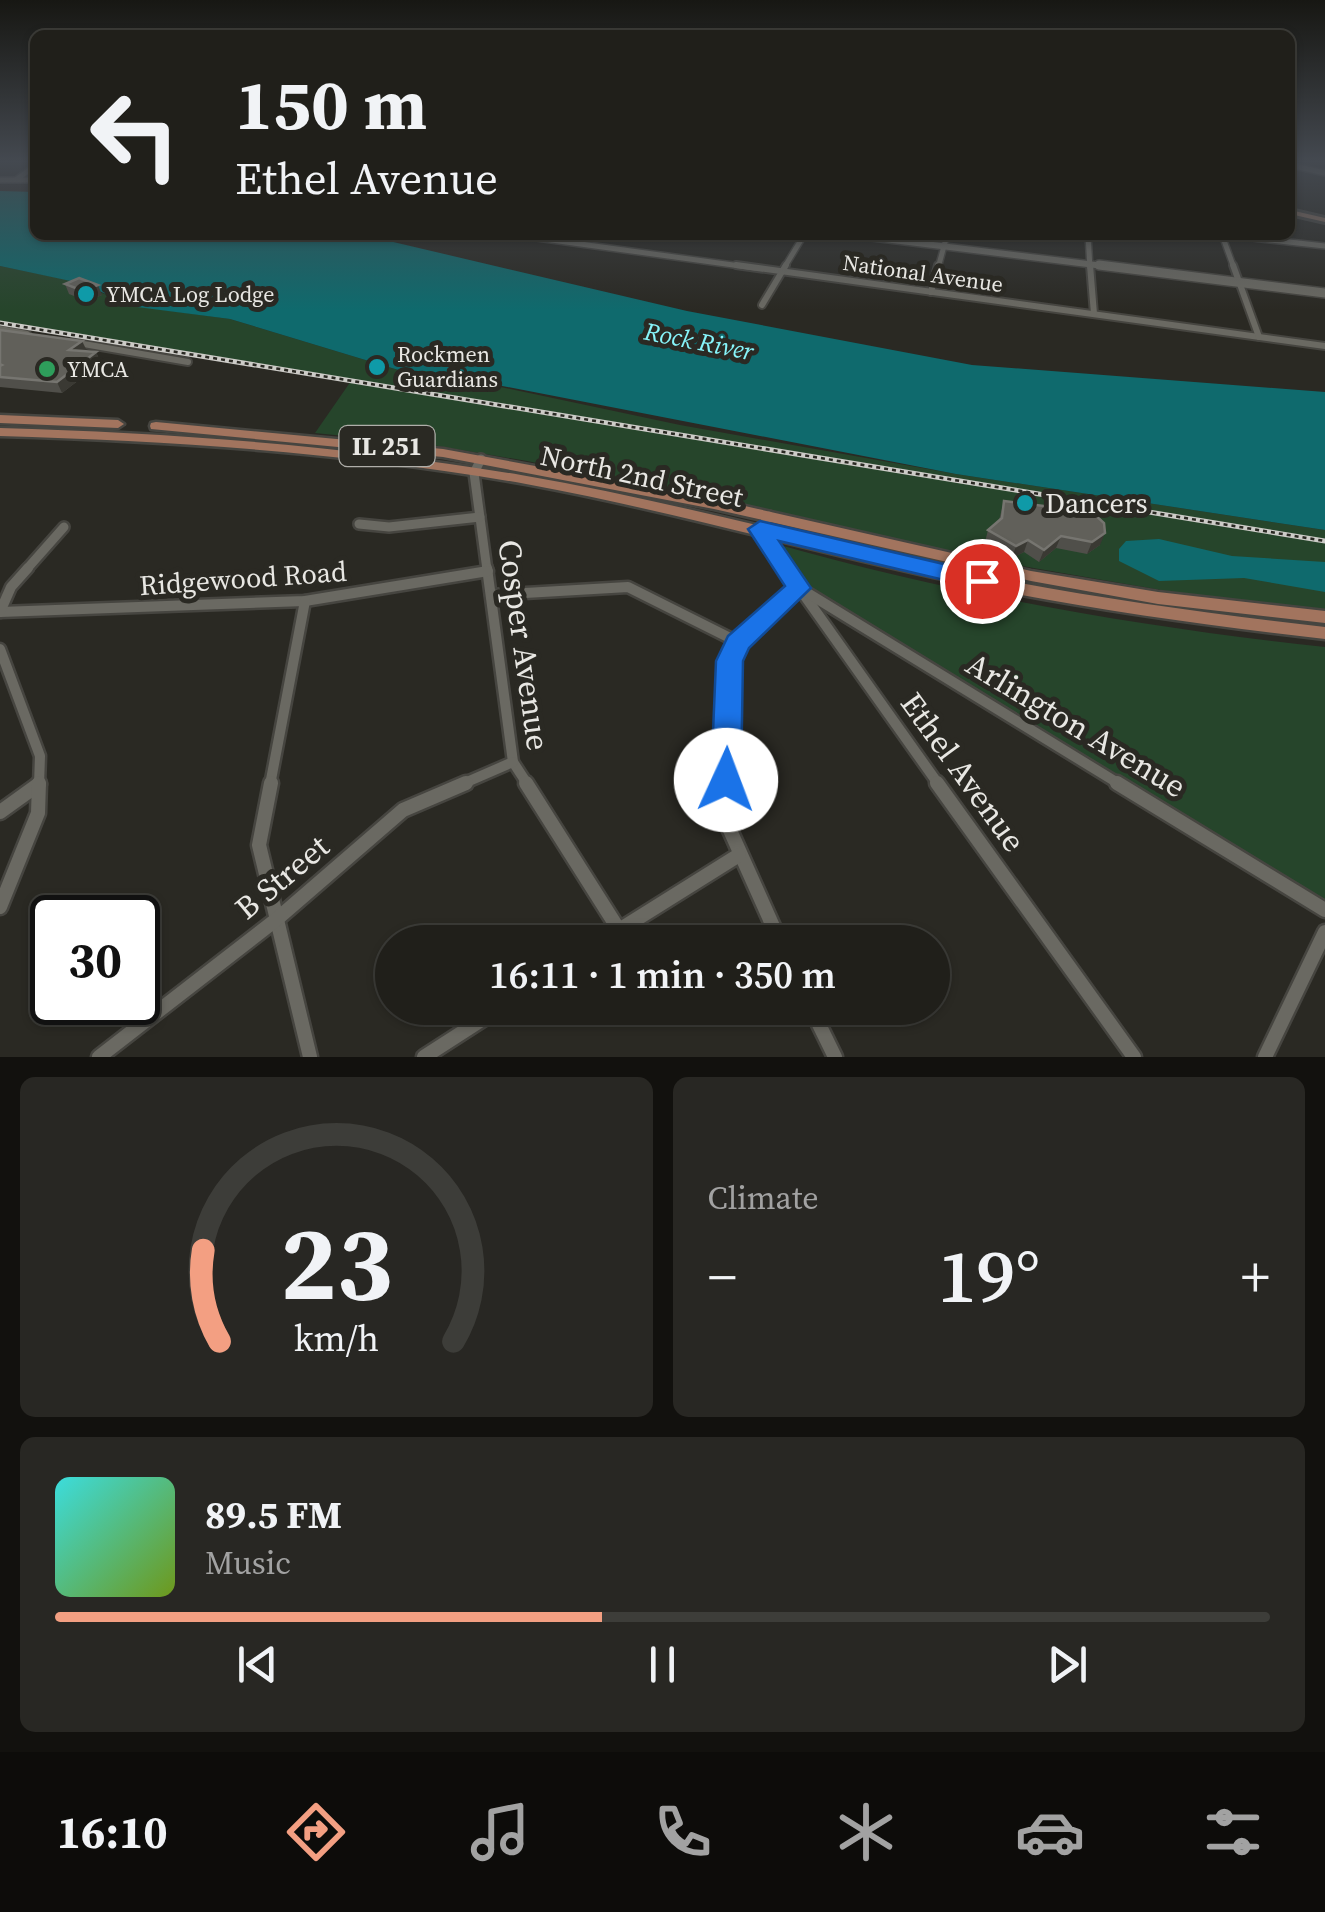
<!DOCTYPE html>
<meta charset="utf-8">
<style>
body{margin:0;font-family:"Source Serif 4",serif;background:#282723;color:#f1f3f6;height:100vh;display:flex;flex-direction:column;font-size:38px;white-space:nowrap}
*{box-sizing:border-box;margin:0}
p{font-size:32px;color:#a2a2a2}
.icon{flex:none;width:55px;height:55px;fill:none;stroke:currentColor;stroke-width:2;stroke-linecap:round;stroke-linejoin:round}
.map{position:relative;height:1057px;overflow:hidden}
.details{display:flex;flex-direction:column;gap:20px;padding:20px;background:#12110e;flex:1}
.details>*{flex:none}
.banner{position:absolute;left:30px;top:30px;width:1265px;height:210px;border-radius:15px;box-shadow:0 2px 8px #0004,0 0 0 2px #3d3d39;background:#201f1a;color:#f1f3f6;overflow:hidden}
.speed{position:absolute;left:30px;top:895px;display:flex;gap:20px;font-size:50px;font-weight:700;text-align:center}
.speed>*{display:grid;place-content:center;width:130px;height:130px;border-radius:50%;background:#201f1a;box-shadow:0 2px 8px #0004,0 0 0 2px #3d3d39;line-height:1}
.speed .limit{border:5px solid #111;border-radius:15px;background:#fff;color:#111}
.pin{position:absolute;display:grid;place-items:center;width:85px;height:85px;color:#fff;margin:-42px;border:5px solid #fff;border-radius:50%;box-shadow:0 2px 10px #0007}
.me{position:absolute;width:110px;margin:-55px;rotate:2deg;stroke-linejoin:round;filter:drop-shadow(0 0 8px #0008)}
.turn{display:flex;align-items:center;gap:35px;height:210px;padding:0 40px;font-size:45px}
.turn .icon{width:130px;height:130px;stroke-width:2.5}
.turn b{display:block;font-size:70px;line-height:85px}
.big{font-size:75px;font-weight:600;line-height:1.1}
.details .widget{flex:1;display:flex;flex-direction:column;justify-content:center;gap:15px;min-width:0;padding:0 35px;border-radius:15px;background:#282723}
.details .dial{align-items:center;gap:0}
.dial svg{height:260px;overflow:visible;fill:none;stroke:#3d3d39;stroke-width:7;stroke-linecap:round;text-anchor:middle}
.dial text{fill:#f1f3f6;stroke:none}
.song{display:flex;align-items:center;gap:30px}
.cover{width:120px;height:120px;border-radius:15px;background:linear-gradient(135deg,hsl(180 70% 55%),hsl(80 70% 35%))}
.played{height:10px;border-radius:5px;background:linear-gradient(90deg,#f39f82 45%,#3d3d39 45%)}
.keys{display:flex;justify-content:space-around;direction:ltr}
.heat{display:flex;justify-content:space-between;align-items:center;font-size:55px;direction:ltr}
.details .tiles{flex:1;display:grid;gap:20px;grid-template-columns:1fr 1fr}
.widget:last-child{grid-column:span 2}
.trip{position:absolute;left:375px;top:925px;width:575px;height:100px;border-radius:50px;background:#201f1a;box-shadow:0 2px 8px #0004,0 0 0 2px #3d3d39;font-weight:600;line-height:100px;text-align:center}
.dock{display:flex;height:160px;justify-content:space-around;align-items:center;background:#0d0c0a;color:#a2a2a2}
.dock .icon{width:70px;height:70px}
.dock .on{color:#f39f82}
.dock b{font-size:45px;color:#f1f3f6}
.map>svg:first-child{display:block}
.green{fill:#26452b}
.water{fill:#0f6a6d}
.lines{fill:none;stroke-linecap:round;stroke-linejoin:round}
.minor-far4-casing{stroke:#464540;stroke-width:8}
.minor-far3-casing{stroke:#464540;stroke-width:10}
.minor-far2-casing{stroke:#464540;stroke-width:14}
.minor-far1-casing{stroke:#464540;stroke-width:15}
.minor-casing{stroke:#464540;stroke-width:19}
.tertiary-far1-casing{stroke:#464540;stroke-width:9}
.tertiary-casing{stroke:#464540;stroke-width:12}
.secondary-casing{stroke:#464540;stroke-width:6}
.primary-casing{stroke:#464540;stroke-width:5}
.minor-far4{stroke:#6a6962;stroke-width:5}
.minor-far3{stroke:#6a6962;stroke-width:6}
.minor-far2{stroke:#6a6962;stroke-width:9}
.minor-far1{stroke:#6a6962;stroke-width:10}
.minor{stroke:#6a6962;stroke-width:14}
.tertiary-far1{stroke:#6a6962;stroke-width:6}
.tertiary{stroke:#6a6962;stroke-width:9}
.secondary{fill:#866e60;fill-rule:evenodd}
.primary{fill:#a2745e;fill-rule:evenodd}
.rail-casing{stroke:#cccbc7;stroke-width:5}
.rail{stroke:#2a2923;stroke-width:2.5;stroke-dasharray:4;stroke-linecap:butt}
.wall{fill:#504f4a}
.shaded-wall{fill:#3a3933}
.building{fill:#61605a;stroke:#767570;stroke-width:2.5}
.route{fill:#1a73e8;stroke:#114b97;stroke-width:2.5}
.culture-dot{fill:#0f9aa8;stroke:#2a2923;stroke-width:4}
.leisure-dot{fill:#2e9e5b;stroke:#2a2923;stroke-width:4}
.labels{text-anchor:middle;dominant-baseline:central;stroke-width:10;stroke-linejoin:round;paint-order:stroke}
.far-street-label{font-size:22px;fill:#e8e7e3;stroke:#2a2923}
.far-poi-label{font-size:22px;fill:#e8e7e3;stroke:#2a2923;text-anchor:start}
.far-water-label{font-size:25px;font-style:italic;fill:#87f5fa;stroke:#2a2923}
.shield{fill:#2a2923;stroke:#afaea9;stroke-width:2.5}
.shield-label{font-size:25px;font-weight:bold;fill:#e8e7e3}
.street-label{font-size:28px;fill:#e8e7e3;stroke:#2a2923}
.poi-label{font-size:28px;fill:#e8e7e3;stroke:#2a2923;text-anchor:start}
.near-street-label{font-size:32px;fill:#e8e7e3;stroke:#2a2923}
</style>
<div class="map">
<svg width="1325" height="1057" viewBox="0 0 1325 1057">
<rect width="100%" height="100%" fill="#2a2923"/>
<g class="green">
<path d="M0 266 69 280 135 306 230 319 405 372 425 371 680 425 956 474 1325 530V609L1213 599 1005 563 527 461 432 445 315 433 351 381 0 323Z"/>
<path d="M776 544C956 595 1139 627 1325 647V910L798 588Z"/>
</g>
<g class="water">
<path d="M0 191 35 192V235L372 237 687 311 972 365 1325 392V530L956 474 425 371 405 372 230 319 137 307 80 283 0 266Z"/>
<path d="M1159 539 1232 556 1325 562V592L1244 578 1159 581 1119 561V549L1126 541Z"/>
</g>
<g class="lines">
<g class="minor-far4-casing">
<g id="minor-far4">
<path d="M1290 165 1325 173"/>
<path d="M17 179 35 166"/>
<path d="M0 180H35"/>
<path d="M515 235 755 268"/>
<path d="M1088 235 1090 268"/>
<path d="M1222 235 1234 268"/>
<path d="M1226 235 1325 246"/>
<path d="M784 268 804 235"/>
<path d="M938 268 947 235"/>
</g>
</g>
<g class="minor-far3-casing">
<g id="minor-far3">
<path d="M736 265 1325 346"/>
<path d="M1090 265 1094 314"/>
<path d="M1233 265 1259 337"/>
<path d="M931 292 938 265"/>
<path d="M762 305 786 265"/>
<path d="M0 329 27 334"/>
<path d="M72 342 188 362"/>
</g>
</g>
<g class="minor-far2-casing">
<g id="minor-far2">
<path d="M481 459 474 473 487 570"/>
<path d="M769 516 760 529 787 570"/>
<path d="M359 524 389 527 480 517"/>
<path d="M26 570 64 527"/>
</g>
</g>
<g class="minor-far1-casing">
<g id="minor-far1">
<path d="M487 568 513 762 528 785"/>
<path d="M785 568 939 785"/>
<path d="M801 589 1121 785"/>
<path d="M491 595 628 587 738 642"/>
<path d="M0 612 305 601 488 571"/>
<path d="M0 612 11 587 28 568"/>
<path d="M0 649 40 756 39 785"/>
<path d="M270 785 305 601"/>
<path d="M460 785 513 762"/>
<path d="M726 785 730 661 738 642 798 588"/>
</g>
</g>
<g class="minor-casing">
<g id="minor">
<path d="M271 783 259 845 310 1057"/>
<path d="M526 783 619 930"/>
<path d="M726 783 725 819 780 942"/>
<path d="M937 783 1134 1057"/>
<path d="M1117 783 1325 910"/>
<path d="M0 812 39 784"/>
<path d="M0 907 38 813 39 783"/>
<path d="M600 942 739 855"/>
<path d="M811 1008 835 1057"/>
<path d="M99 1057 277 919 403 810 466 783"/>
<path d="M424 1057 500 1008"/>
<path d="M1265 1057 1325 932"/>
</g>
</g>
<g class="tertiary-far1-casing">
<path id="tertiary-far1" d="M852 235 1120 268"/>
</g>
<g class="tertiary-casing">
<path id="tertiary" d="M1099 265 1325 293"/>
</g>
<g class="secondary-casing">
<path id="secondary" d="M1290 210 1325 218V222L1290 214Z"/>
</g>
<g class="primary-casing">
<g id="primary">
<path d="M0 415 118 420 124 424 118 428 0 423Z"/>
<path d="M156 422 443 449 714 499 1031 571 1158 592 1325 611V623L1158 604 1031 581 714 509 443 457 151 429 150 426 151 423Z"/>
<path d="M0 428C175 433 348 446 521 475 668 500 812 541 958 571 1079 596 1202 613 1325 627V639C1202 625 1081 608 960 583 814 552 672 511 526 484 352 453 176 441 0 436Z"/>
</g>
</g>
<use href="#minor-far4" class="minor-far4"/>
<use href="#minor-far3" class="minor-far3"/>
<use href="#minor-far2" class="minor-far2"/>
<use href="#minor-far1" class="minor-far1"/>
<use href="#minor" class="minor"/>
<use href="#tertiary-far1" class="tertiary-far1"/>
<use href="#tertiary" class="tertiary"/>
<use href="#secondary" class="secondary"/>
<use href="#primary" class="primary"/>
<g class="rail-casing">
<path id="rail" d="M0 323 1325 541"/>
</g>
<use href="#rail" class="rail"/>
</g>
<g class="wall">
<path d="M65 284 102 295 87 301 69 294Z"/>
<path d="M0 330 87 351 96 352 101 363 62 393 0 387Z"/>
<path d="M1004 501 1100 545 1087 554 1056 548 1039 562 1024 552 1012 558 985 542 988 530 999 520Z"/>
</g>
<g class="shaded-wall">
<path d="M98 285 102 295 87 301 83 291Z"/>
<path d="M82 341 87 351 69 350Z"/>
<path d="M96 352 101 363 62 393 57 382Z"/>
<path d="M1105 533 1100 545 1087 554 1092 542Z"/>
<path d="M1061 536 1056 548 1039 562 1044 550Z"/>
<path d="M1028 540 1024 552 1012 558 1016 546Z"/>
</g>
<g class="building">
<path d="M79 278 98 285 83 291 65 284Z"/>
<path d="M0 330 82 341 69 350 96 352 57 382 0 377V366L2 365 0 364Z"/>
<path d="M1004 501 1092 512 1104 523 1105 533 1092 542 1061 536 1044 550 1028 540 1016 546 988 530 1002 518Z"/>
</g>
<linearGradient id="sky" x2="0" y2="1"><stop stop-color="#171713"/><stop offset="0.52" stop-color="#444950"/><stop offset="1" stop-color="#444950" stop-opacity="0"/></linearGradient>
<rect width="1325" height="310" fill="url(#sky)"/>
<path class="route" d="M760 521 982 573 994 581 982 589 779 541 811 588 749 648 743 661 741 780 737 789 726 793 716 789 711 780 716 661 728 636 785 586 748 529Z"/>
<g class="culture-dot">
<circle cx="86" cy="294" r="10"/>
<circle cx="377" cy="367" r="10"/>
<circle cx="1025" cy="503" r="10"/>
</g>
<circle class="leisure-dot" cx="47" cy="369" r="10"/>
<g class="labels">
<g class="far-street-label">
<text transform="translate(923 273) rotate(8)">National Avenue</text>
</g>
<g class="far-poi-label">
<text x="106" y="294">YMCA Log Lodge</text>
<text x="397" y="354">Rockmen<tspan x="397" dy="25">Guardians</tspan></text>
<text x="67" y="369">YMCA</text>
</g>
<g class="far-water-label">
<text transform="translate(699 341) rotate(11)">Rock River</text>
</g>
<rect class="shield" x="339.5" y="426" width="95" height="40" rx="8"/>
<g class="shield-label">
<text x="387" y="446">IL 251</text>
</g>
<g class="street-label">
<text transform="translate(642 476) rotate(12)">North 2nd Street</text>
<text transform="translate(243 578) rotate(-4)">Ridgewood Road</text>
</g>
<g class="poi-label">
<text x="1045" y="503">Dancers</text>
</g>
<g class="near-street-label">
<text transform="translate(524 645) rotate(82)">Cosper Avenue</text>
<text transform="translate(1076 725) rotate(31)">Arlington Avenue</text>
<text transform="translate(963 772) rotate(54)">Ethel Avenue</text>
<text transform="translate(282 877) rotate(-40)">B Street</text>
</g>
</g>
</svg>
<div class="speed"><div class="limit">30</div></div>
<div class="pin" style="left:982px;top:581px;background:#d93025"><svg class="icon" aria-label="arrive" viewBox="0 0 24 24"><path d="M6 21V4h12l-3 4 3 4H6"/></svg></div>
<svg class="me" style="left:726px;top:780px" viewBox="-20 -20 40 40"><circle r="19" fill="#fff"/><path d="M0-13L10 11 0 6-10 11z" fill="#1a73e8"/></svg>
<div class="trip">16:11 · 1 min · 350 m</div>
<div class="banner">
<div class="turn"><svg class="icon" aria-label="left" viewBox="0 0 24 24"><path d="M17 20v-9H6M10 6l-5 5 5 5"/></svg><div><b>150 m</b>Ethel Avenue</div></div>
</div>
</div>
<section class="details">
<div class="tiles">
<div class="widget dial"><svg viewBox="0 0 100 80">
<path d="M14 69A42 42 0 1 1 86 69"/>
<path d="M14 69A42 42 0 0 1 9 41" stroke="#f39f82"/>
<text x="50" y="56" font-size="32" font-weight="700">23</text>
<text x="50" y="72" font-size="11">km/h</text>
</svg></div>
<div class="widget"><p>Climate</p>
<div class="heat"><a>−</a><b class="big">19°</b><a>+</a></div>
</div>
<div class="widget">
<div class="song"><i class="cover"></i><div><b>89.5 FM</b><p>Music</p></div></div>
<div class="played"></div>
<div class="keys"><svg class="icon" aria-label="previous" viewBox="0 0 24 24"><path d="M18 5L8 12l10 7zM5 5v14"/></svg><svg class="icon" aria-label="pause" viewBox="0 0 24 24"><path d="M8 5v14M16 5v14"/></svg><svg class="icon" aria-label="next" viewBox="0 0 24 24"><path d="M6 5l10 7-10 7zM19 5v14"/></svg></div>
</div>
</div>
</section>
<nav class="dock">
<b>16:10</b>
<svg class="icon on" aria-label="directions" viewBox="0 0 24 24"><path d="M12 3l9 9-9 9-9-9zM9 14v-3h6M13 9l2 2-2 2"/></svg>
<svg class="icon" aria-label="music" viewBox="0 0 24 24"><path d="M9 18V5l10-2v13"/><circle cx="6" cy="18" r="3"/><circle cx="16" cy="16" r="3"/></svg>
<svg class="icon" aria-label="phone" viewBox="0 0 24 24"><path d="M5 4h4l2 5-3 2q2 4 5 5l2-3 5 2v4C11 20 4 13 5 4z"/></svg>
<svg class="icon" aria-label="climate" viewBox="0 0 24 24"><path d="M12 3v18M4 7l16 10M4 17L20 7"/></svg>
<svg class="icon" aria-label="car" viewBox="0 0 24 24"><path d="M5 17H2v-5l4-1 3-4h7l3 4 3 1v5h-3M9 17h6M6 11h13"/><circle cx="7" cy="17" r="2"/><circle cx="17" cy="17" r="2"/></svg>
<svg class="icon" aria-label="filters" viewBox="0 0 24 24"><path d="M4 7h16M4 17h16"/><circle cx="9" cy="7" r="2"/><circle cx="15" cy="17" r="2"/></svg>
</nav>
